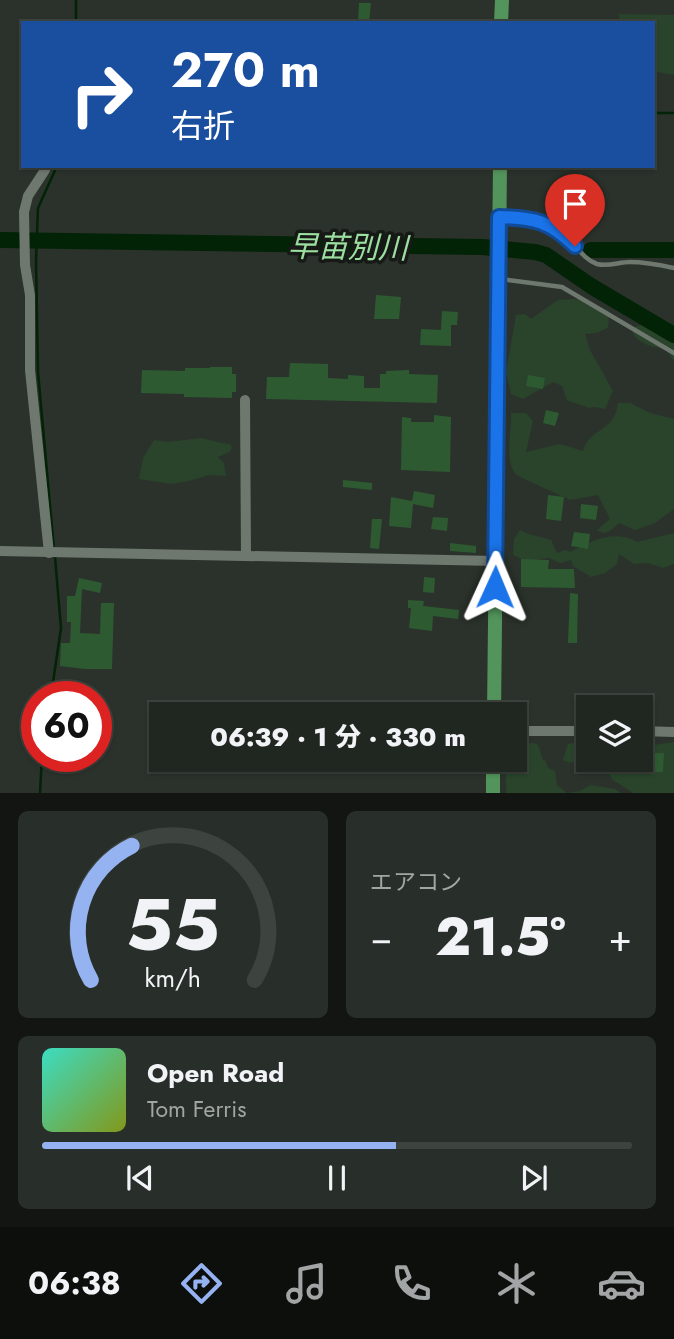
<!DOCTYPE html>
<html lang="ja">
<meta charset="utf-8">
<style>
body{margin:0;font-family:Jost,"Noto Sans JP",sans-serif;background:#282e29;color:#f1f3f6;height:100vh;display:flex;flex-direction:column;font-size:26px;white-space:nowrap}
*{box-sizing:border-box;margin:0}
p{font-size:23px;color:#a2a5a5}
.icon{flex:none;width:38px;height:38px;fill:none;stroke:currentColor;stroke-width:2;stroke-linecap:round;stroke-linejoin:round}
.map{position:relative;height:793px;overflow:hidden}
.details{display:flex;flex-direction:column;gap:18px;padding:18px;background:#121512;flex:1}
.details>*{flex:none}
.guide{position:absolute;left:21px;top:21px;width:634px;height:147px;border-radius:0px;box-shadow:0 2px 5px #0004,0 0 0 2px #3d433e;background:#1a4fa0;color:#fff;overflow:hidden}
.controls{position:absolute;left:576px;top:695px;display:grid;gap:14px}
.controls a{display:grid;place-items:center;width:77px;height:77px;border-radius:0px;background:#202620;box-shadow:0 2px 5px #0004,0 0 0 2px #3d433e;font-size:35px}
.speed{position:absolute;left:21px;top:681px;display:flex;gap:14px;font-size:35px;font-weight:700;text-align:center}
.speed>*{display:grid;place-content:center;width:91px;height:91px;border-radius:50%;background:#202620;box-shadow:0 2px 5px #0004,0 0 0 2px #3d433e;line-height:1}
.speed .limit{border:10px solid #d22;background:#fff;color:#111}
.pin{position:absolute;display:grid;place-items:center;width:60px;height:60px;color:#fff;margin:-72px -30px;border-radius:50% 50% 50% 0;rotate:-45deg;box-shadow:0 0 7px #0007}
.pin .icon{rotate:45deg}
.me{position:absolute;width:77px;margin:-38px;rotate:1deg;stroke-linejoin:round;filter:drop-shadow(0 0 5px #0008)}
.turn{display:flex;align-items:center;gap:24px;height:147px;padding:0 35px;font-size:32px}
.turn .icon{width:91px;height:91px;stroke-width:2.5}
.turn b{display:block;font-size:49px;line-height:60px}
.big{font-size:52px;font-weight:800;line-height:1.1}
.details .card{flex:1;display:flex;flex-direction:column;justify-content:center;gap:10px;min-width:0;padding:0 24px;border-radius:10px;background:#282e29}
.details .dial{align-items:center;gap:0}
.dial svg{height:182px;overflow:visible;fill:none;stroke:#3d433e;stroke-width:7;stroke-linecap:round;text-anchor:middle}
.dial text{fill:#f1f3f6;stroke:none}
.song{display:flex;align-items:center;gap:21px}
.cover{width:84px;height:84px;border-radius:10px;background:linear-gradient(135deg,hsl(170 70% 55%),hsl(70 70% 35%))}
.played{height:7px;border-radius:4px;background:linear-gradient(90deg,#95b2f1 60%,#3d433e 60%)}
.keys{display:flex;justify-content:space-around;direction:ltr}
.heat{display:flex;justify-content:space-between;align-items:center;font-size:38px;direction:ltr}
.details .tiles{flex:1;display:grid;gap:18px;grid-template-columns:1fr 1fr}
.card:last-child{grid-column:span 2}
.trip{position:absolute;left:149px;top:702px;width:378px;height:70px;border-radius:0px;background:#202620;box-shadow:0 2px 5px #0004,0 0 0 2px #3d433e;font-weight:800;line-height:70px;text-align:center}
.menu{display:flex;height:112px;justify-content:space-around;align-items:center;background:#0d0f0d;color:#a2a5a5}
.menu .icon{width:49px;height:49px}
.menu .active{color:#95b2f1}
.menu b{font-size:32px;color:#f1f3f6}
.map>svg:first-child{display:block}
.green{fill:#29442b}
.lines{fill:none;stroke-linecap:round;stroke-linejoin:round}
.stream{stroke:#022306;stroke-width:2.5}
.river{stroke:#022306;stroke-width:16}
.building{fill:#2e5a32}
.service{stroke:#6f786f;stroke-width:4.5}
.minor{stroke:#6f786f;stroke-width:10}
.primary{stroke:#52945b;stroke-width:14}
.route-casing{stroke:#114b97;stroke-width:18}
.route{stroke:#1a73e8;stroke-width:12}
.labels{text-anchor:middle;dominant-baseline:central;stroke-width:7;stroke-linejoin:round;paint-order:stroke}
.water-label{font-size:30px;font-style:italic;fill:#9ce0a0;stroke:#161916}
</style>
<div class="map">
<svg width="674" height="793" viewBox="0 0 674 793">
<rect width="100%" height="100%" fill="#2b322b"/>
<g class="green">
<path d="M619 14 674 15V75L653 71V23H620Z"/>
<path d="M575 299 595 304 609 311 608 328 596 333 585 334 590 350 613 391 605 409 595 407 589 408C582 404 574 404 567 400L562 386 553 382 523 399 511 394 506 372 516 315 525 314 531 319 558 300Z"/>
<path d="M660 321 674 329V361L665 349C652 347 642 345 633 334L634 327Z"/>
<path d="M618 403H630L650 413 674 419V509L655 523 635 530 619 523 610 531 603 533 597 530 610 519 598 495 570 500 518 476C503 464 512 432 511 413H526L533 421 526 452 560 444 583 451C590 427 615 432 618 403Z"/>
<path d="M201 438C211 440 220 443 230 444L232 447 230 452 218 457 224 463 226 476 209 475 189 481 171 484 139 479 143 458 154 440 168 442Z"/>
<path d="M520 530C530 536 540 536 551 540L557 553 565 550 570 552C592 541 613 529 637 542L674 533V564L663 568 648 563 634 564 619 554 617 564 605 573 591 577 573 566 571 560 560 563 549 558 526 561 513 555 514 539Z"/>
<path d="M587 741 588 757C579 762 573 765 563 760L568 744Z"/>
<path d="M674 742V793H633L613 780 606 769 591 760H640L641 747Z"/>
<path d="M534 743 538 745 543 760 546 761 548 768 555 771 557 785 567 793 580 791 590 785 615 789 621 793H506C507 782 504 770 508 760H514L516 744Z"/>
</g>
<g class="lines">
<g class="stream">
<path d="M76 0V23"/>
<path d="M653 113H674"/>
<path d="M54 550 38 372 36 261 38 208 57 166"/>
<path d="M51 696 61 628 55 557"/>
<path d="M40 793 42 756"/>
</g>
<g class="river">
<path d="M0 240 482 247 535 252 546 255 591 286 674 335"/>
<path d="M591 250H674"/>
</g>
</g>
<g class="building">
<path d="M359 3H371L369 23H358Z"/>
<path d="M376 295 401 297 399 319H374Z"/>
<path d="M442 311 458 312 457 325H451V346L420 345 421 329 441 330Z"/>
<path d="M290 363 328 364V378L348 379V375L364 376V388H380V374H386V371L409 370V374L438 375 437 403 266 399 267 377H289Z"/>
<path d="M210 367H232V374H236V392H232V398L184 397V394L141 393 142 370 185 371V368H210Z"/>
<path d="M528 375 545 378 543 389 526 386Z"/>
<path d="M546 410 559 413 555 426 543 423Z"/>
<path d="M434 415 451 417 450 472 401 470 402 417 411 418V422H434Z"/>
<path d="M343 480 372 483V490L343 487Z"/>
<path d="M414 491 435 495 433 508 413 504 411 528 389 526 391 497 412 501Z"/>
<path d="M548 495 564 497 561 521 546 519Z"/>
<path d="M581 504 598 506 596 520 580 518Z"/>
<path d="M433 517 448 518 447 531 431 529Z"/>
<path d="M372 519H382L379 549 370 548Z"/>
<path d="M574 532 590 534 588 549 571 546Z"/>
<path d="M450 543 476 546V553L450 551Z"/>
<path d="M521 559 549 560 548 569H574L575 588 521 587Z"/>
<path d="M424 577 435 578 434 593 423 592Z"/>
<path d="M79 578 102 583 100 593 82 589 80 633 100 634 101 603H114L112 669H85L60 666 61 643H70L71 622H67V596H75Z"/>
<path d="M570 593 578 594 577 643H568Z"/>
<path d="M408 600 424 601 423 606 459 610 458 619 433 616 432 631 409 628 411 608H408Z"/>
<path d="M653 753H664L663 772H649V762H653Z"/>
</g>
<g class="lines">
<g class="service">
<path d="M502 217C521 217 544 219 560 231 573 240 582 259 597 264 608 267 619 262 630 262 645 262 660 265 674 268"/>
<path d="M501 279 562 287 674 353"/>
</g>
<g class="minor">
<path d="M45 170 28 196 24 212 25 265 30 295V370L49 553"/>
<path d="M245 400 246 556"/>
<path d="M0 551 496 561"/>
<path d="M514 731H588"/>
<path d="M640 731 674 732"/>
</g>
<g class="primary">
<path d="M501 23 502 0"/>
<path d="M494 714 500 166"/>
<path d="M493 793V760"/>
</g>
</g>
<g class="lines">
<g class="route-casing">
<path id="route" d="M495 587 499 217C535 218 550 221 575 246"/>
</g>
<use href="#route" class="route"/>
</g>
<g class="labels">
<g class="water-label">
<text transform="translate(348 247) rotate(1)">早苗別川</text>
</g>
</g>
</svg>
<div class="controls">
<a><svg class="icon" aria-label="layers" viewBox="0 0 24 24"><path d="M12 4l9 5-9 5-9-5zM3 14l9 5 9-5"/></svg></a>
</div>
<div class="speed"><div class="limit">60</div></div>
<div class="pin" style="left:575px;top:246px;background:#d93025"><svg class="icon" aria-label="arrive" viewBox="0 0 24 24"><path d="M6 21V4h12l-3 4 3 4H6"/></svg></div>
<svg class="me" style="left:495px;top:587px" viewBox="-20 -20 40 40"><path d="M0-17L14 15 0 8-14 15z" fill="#1a73e8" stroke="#fff" stroke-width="4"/></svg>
<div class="trip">06:39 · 1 分 · 330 m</div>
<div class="guide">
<div class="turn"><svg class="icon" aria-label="right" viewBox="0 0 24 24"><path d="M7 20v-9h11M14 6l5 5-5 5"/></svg><div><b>270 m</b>右折</div></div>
</div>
</div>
<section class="details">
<div class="tiles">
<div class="card dial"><svg viewBox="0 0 100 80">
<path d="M14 69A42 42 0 1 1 86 69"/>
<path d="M14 69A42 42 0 0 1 32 10" stroke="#95b2f1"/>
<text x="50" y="56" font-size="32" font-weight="700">55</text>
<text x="50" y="72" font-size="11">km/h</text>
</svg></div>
<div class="card"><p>エアコン</p>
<div class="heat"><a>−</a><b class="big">21.5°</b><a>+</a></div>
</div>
<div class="card">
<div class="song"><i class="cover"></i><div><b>Open Road</b><p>Tom Ferris</p></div></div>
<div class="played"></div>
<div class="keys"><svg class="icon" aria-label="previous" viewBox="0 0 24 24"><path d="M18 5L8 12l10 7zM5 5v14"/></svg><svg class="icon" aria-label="pause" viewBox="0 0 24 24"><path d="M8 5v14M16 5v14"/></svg><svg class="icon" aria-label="next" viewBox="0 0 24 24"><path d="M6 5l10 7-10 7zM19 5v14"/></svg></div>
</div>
</div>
</section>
<nav class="menu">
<b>06:38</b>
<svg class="icon active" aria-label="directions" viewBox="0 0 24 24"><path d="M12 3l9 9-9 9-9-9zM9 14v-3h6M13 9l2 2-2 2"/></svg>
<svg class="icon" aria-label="music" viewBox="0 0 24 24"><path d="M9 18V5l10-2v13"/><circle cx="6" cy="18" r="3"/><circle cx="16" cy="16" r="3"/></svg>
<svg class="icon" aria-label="phone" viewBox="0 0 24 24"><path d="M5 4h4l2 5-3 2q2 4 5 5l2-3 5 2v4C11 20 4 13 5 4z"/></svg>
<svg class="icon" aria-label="climate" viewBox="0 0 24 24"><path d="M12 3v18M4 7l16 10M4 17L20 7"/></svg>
<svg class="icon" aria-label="car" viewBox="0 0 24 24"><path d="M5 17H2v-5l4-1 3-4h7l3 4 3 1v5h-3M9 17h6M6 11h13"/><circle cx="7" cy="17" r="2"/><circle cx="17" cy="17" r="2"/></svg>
</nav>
